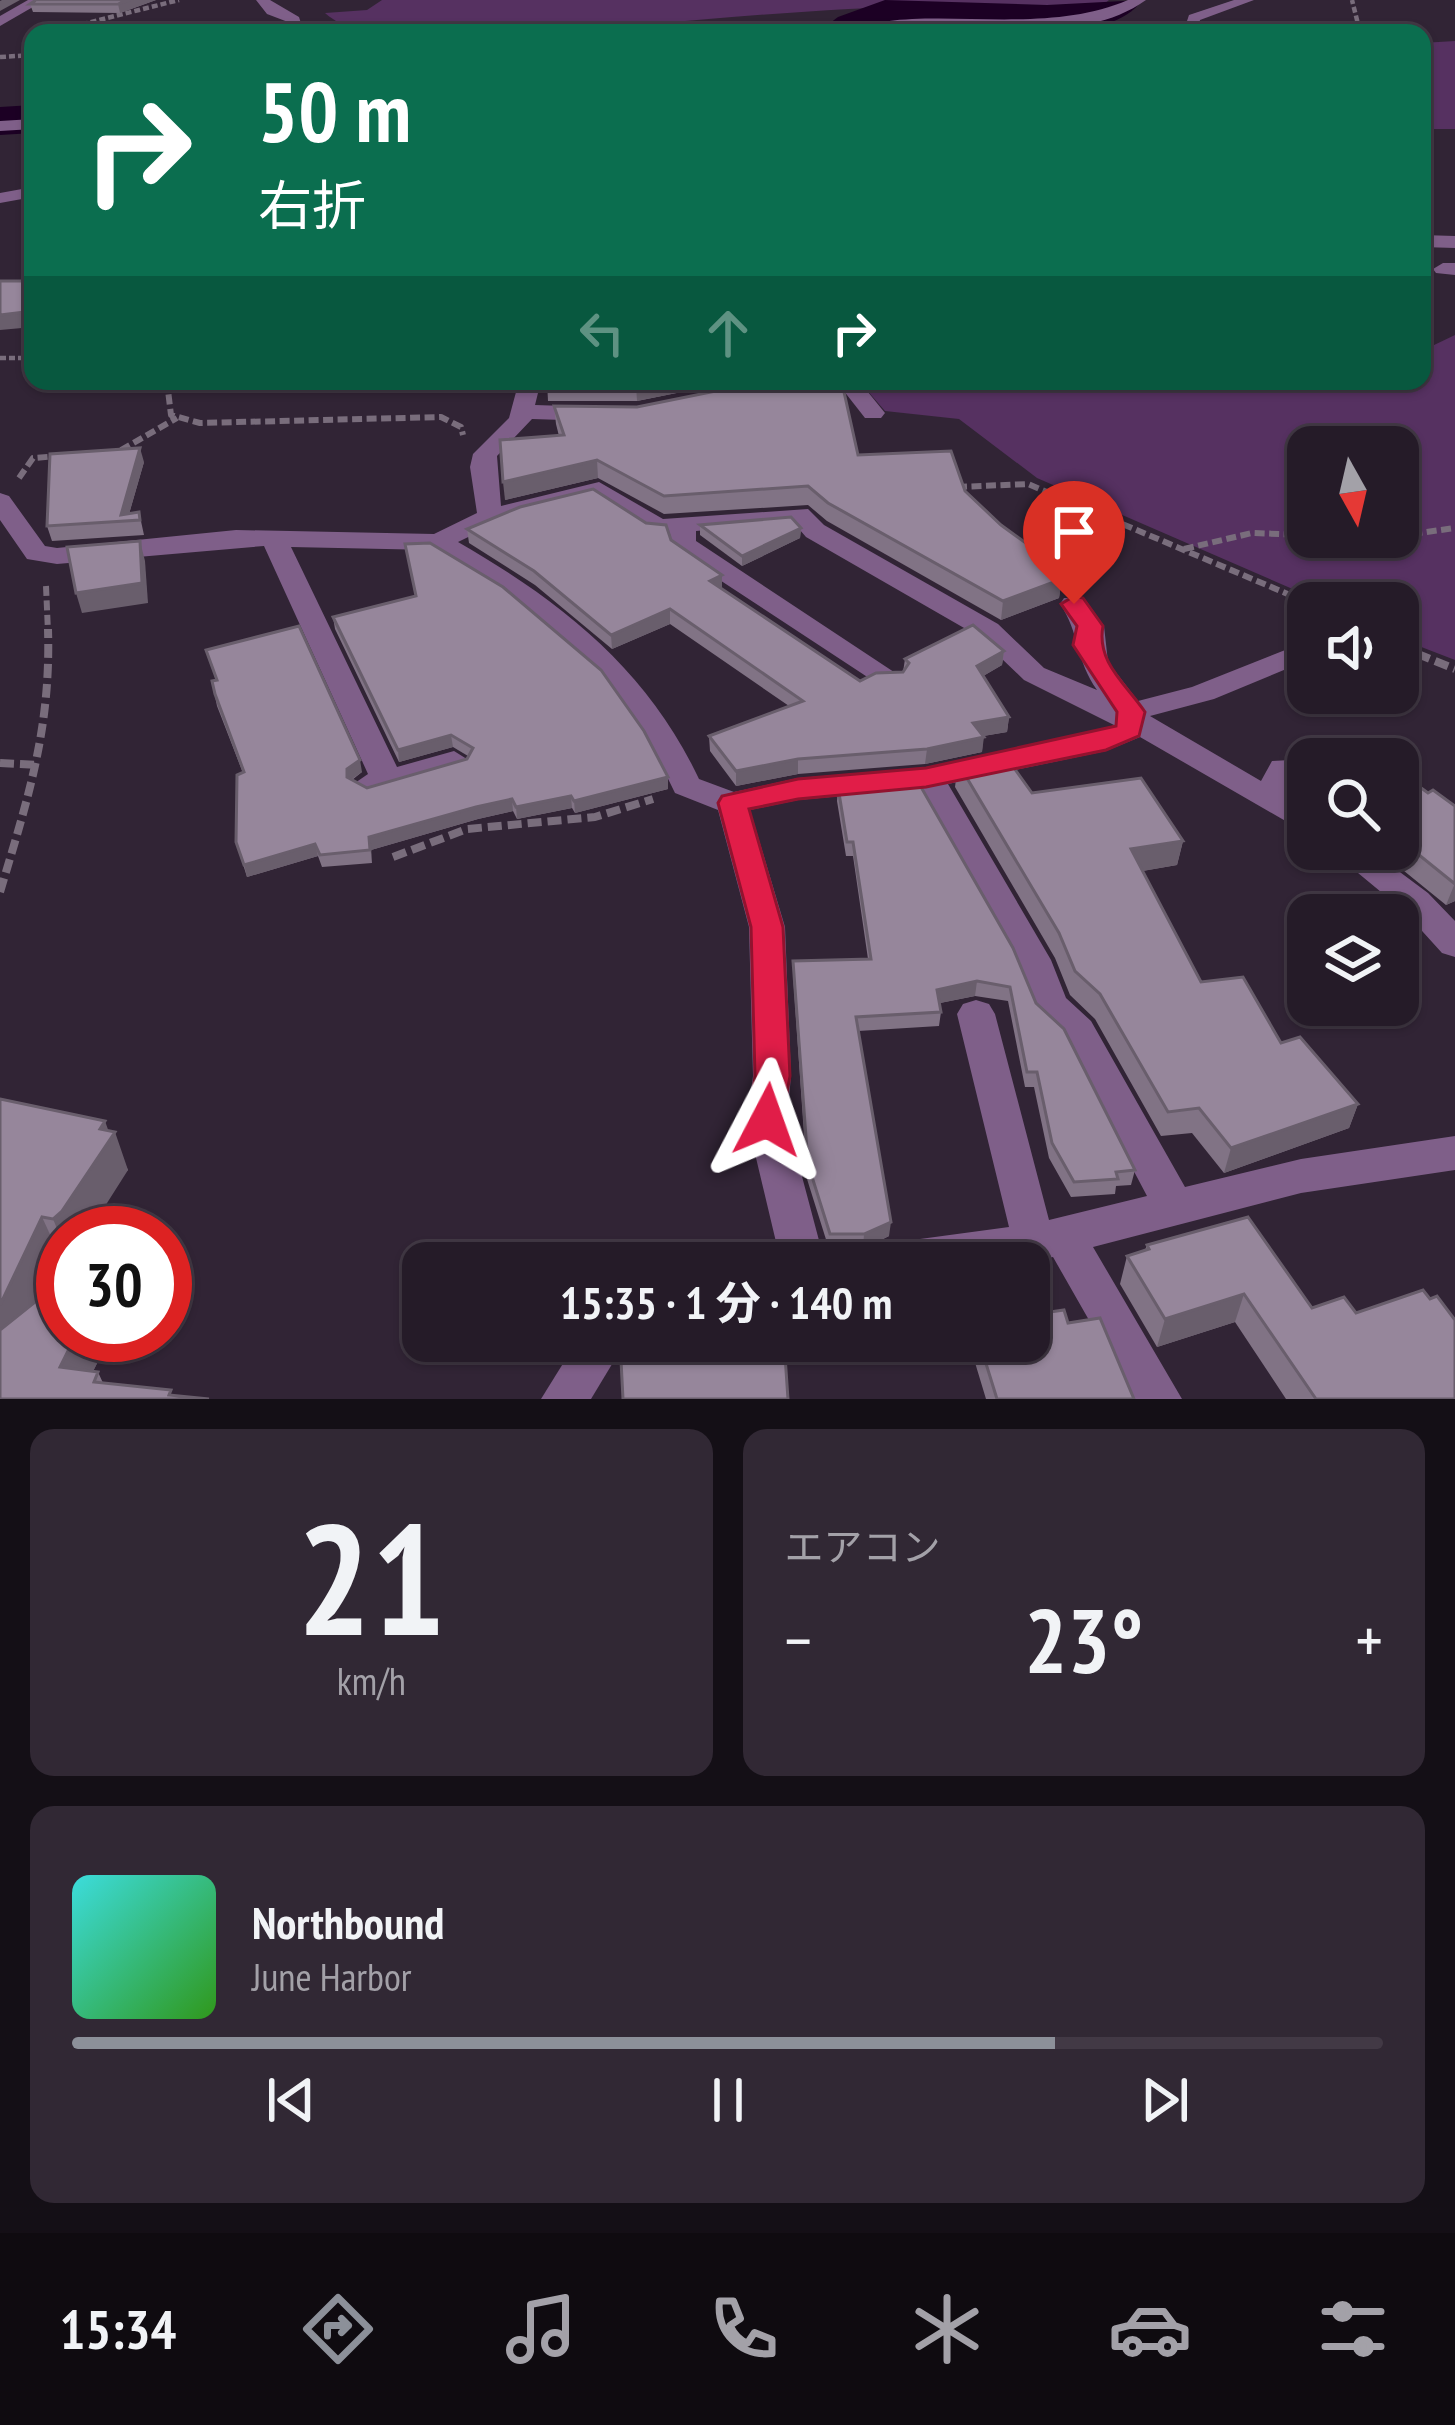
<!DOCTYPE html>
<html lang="ja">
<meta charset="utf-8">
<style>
body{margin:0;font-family:"PT Sans Narrow","Noto Sans JP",sans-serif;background:#312834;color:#f1f3f6;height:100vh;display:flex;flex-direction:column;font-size:45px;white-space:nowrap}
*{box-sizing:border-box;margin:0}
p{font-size:39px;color:#a3a1a8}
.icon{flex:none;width:66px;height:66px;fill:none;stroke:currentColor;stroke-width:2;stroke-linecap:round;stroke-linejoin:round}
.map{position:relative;height:1399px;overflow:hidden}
.panel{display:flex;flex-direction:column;gap:30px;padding:30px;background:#140f16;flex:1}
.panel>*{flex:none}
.hud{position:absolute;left:24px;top:24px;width:1407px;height:366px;border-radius:24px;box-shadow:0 3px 9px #0004,0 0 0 3px #423945;background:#0b6e4f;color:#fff;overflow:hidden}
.needle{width:78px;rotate:172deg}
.fabs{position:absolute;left:1287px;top:426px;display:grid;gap:24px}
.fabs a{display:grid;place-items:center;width:132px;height:132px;border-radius:24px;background:#251b28;box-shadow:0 3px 9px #0004,0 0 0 3px #423945;font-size:60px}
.speed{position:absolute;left:36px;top:1206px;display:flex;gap:24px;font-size:60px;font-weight:700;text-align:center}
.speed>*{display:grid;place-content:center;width:156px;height:156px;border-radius:50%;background:#251b28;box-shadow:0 3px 9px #0004,0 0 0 3px #423945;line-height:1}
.speed .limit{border:18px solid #d22;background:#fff;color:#111}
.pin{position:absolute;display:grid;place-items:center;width:102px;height:102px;color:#fff;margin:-123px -51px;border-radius:50% 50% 50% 0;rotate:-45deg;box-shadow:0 0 12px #0007}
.pin .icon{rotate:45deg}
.me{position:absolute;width:132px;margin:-66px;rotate:4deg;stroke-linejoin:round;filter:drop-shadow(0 0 9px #0008)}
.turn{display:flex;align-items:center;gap:42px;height:252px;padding:0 36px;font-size:54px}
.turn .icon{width:156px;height:156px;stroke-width:2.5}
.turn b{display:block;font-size:84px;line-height:102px}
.lanes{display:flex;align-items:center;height:114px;padding:0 36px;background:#0003;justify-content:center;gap:60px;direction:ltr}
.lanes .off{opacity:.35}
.big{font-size:90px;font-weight:700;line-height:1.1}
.panel .card{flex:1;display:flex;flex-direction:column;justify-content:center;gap:18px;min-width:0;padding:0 42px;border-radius:24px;background:#312834}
.panel .dial{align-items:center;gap:0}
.dial b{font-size:156px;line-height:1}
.song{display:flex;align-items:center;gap:36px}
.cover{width:144px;height:144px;border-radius:18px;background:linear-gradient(135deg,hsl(180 70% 55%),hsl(110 70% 35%))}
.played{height:12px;border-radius:6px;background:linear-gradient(90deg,#8c9099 75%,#423945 75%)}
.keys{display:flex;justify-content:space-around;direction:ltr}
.heat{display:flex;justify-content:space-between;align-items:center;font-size:66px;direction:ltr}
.panel .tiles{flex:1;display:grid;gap:30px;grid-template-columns:1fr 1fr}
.card:last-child{grid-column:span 2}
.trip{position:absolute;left:402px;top:1242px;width:648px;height:120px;border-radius:24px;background:#251b28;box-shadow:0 3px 9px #0004,0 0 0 3px #423945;font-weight:700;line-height:120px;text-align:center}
.menu{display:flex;height:192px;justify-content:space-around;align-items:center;background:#0f0b10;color:#a3a1a8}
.menu .icon{width:84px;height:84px}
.menu .on{color:#8c9099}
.menu b{font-size:54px;color:#f1f3f6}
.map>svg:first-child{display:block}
.green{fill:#563161;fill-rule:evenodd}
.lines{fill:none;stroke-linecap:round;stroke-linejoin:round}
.river{fill:#1c0024;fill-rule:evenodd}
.path-far2{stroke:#796d7c;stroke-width:4.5;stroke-dasharray:6 3;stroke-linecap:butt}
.path-far1{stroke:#796d7c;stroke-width:6;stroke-dasharray:10 4.5;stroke-linecap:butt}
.path{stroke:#796d7c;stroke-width:8;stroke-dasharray:14 6;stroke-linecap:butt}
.minor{fill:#7f5f89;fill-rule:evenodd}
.wall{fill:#817385}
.shaded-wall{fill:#695e6c}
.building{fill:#96869b;stroke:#695e6c;stroke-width:3}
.route{fill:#e11d48;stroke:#92132f;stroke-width:3}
</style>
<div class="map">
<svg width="1455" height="1399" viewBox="0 0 1455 1399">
<rect width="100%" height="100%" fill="#312435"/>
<g class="green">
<path d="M382 0H1109C1076 31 1007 9 967 7 799 3 632 33 465 33L457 28C414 34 359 43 325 13L367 10Z"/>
<path d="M1455 41V129H1422V43Z"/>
<path d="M1455 335V660L1398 638V603H1325L1037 478 959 419 885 411 859 381H1067L1122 390 1221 381H1422V341L1432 346ZM1308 447H1398V537H1308Z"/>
</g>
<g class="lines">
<g class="river">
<path d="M885 0 1047 5 1142 0C1105 54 973 18 917 20 900 21 889 26 873 31 857 37 834 33 817 33L838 17Z"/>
<path d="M33 105V133L0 135V107Z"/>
</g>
<g class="path-far2">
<path d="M47 33 179 0"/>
<path d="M1349 33 1359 28 1352 0"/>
<path d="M0 57 33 55"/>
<path d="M0 358H33"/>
</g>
<g class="path-far1">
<path d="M64 381 93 386 167 382 171 415 200 423 441 417 461 427 463 435"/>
<path d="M121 450 177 418"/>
<path d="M19 478 33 458 59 456"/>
<path d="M957 487 1028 484 1309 603"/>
<path d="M1398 536 1455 528"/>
<path d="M1336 537H1389"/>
<path d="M1184 549 1252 533 1308 535"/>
<path d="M46 586 48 632"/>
</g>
<g class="path">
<path d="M1398 646 1455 669"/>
<path d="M0 763 38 765"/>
<path d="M393 857 467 829 595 817 653 799"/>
<path d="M0 892C28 798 51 729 48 629"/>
</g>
<g class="minor">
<path d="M28 0H45L0 26V16Z"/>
<path d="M256 0H270L299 17 304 33H290L288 22 267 14Z"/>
<path d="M1128 0H1146C1084 44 998 25 927 26 899 26 872 33 844 33 914 0 1036 40 1128 0Z"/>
<path d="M1234 0H1254L1200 20 1197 33H1183L1189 15Z"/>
<path d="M33 119V129L0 131V121Z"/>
<path d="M33 187V197L0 203V193Z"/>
<path d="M1422 235 1455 236V248L1422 247Z"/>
<path d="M1443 263H1455V275L1436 273 1433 269Z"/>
<path d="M519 381H541L535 405 595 407 607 414 595 421 532 419 497 456 501 506 599 482 663 519 808 509 824 525 998 624 1044 668 1097 690C1076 661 1079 631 1060 604L1064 598H1084L1104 626 1108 662 1138 701 1192 687 1308 641V660L1214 699 1150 716 1261 781 1272 761 1309 759 1308 779H1294L1286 795 1308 808V834L1140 737 1106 751 948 784 1051 960 1066 998 1091 1021 1185 1187 1301 1159 1455 1136V1170L1301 1193 1093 1247 1182 1399H1134L1053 1257 1025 1263H861L868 1249 883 1244 1009 1227 957 1014 963 1004 976 1000 989 1004 995 1014 1049 1220 1147 1196 1065 1041 1038 1016 1015 960 918 789 798 800 750 810 785 927 791 1076 787 1120 825 1263H781L747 1120 753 1076 749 927 718 810 675 793 651 744 605 679 507 595 433 550 291 547 397 767 454 751 470 761 465 768 368 796 352 785 368 774 264 546 57 564 27 559 0 520V493L9 496 45 546 57 548 236 530 434 534 477 513 470 467 473 454 509 418ZM595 498 649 533 670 534 674 550 878 684H898L903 678 696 541V531L793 522 806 537 978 636 1024 680 1114 725 1098 733 926 768 798 778 734 792 699 779C647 669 562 602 458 542L499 522Z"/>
<path d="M836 381H859L885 413 881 418H865Z"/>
<path d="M1329 849H1369L1428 893 1455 921V957L1442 953 1404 911Z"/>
<path d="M577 1341H626L591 1399H541Z"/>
</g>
</g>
<g class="wall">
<path d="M36 0H156L120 13 33 12 30 4Z"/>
<path d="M547 381H736L637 401H548Z"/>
<path d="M554 406 858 455 965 491 1001 525 1063 570 1059 598 1001 620 827 521 808 505 664 514 598 478 505 500 559 436 556 424Z"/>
<path d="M144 462 129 514 139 512 144 535 52 541 47 526Z"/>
<path d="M700 525 801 528 800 538 742 566 700 535Z"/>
<path d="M467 529 671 540 722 575V589L860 681 903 672 905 659 1004 651 1002 665 983 676 1009 717 1007 732 983 736 982 752 925 764 798 774 736 786 710 751 709 736 789 706 670 624 612 649 535 585 469 543Z"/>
<path d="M333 617 668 789 575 813 572 808 517 819 513 811 478 819 371 850 372 863 322 867 318 856 247 877 236 842 243 773 217 706 212 681 216 680 206 650 362 772 352 780 367 788 467 759 468 756 453 747 399 762 335 629Z"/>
<path d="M958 763 1032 793 1183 841 1177 865 1142 871 1201 982 1358 1104 1349 1128 1224 1173 1192 1133 1161 1136 1095 1019 1070 995 1055 958 955 787Z"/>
<path d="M1398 771 1428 793 1455 806V901L1446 905 1377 849H1398Z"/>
<path d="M838 787 1036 1003 1135 1170 1131 1185 1116 1186 1115 1194 1071 1197 1049 1158 1034 1087H1025L1008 1001 975 996 940 1003 941 1012 939 1026 858 1031 889 1236 863 1249H829L807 1179 793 975V961L868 959 853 856H846L837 801Z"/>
<path d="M0 1099 108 1131 128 1170 63 1233V1255L59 1254 39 1298 110 1338 93 1371 98 1372 103 1383 173 1395 0 1399Z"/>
<path d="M1147 1245 1312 1308 1356 1313 1455 1399H1286L1235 1322 1157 1347 1120 1284 1127 1256 1145 1250Z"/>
<path d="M1068 1323 1134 1399H986L970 1346 971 1341H1029Z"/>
</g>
<g class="shaded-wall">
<path d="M2 0H20L0 11V1Z"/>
<path d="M130 0H156L120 13 118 4Z"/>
<path d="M1430 280 1425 297H1422V281Z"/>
<path d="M33 311V327L0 330V315Z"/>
<path d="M653 381H736L637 401 636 384Z"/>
<path d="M140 448 144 462 127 521 121 515Z"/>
<path d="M597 460 598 478 505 500 503 482Z"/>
<path d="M801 528 800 538 742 566V556Z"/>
<path d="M140 541 145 561 148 603 82 613 76 593Z"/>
<path d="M722 575V589L710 581Z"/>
<path d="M1062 579 1059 598 1001 620 1003 601Z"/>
<path d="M670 609V624L612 649 611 635Z"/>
<path d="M1004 651 1002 665 975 681 977 666Z"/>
<path d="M1009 717 1007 732 972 738 973 723Z"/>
<path d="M451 735 453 747 399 762 398 750Z"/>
<path d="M984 737 982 752 925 764 927 749Z"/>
<path d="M798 759V774L736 786V771Z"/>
<path d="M360 760 362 772 349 781V789L347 769Z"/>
<path d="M668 777V789L575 813 574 801Z"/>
<path d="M571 796 572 808 517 819 516 807Z"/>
<path d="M512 799 513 811 478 819 371 850 372 863 369 837 476 807Z"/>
<path d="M1183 841 1177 865 1126 874 1131 849Z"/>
<path d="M315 844 318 856 247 877 244 865Z"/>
<path d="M1455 883V901L1446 905Z"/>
<path d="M977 981 975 996 935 1004 937 990Z"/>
<path d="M1358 1104 1349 1128 1224 1173 1231 1148Z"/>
<path d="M105 1121 111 1138 115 1132 128 1170 88 1233H63V1243L53 1219Z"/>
<path d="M42 1217 59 1254 24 1333 0 1369V1305Z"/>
<path d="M891 1222 889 1236 863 1249 864 1234Z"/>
<path d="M1244 1294 1235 1322 1157 1347 1165 1319Z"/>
<path d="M76 1335H109L110 1338 79 1399 60 1367Z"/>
</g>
<g class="building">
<path d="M36 0H130L118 4H30Z"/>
<path d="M0 281H33V311L0 315Z"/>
<path d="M547 381H653L636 384H547Z"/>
<path d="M765 381H829L830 383H842L858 455 951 451 965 491 1001 525 1063 570 1062 579 1003 601 828 503 808 486 664 496 597 460 503 482 500 440 564 435 554 406 637 407Z"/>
<path d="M140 448 121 515 139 512 140 520 47 526 50 454Z"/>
<path d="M593 489 646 523 666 525 671 540 722 575 710 581 860 681 876 673 903 672 909 663 905 659 973 625 1004 651 977 666 1009 717 973 723 984 737 927 749 798 759 736 771 709 736 803 701 670 609 611 635 534 571 467 529 520 507Z"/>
<path d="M791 517 801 528 742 556 700 525Z"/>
<path d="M140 541 142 583 76 593 67 547Z"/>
<path d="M430 543 503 587 601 670 644 731 668 777 574 801 571 796 516 807 512 799 476 807 369 837 370 850 320 855 315 844 244 865 236 842 237 775 244 772 215 694 212 681 217 680 206 650 299 626 360 760 347 769V777L367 788 467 759 473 748 451 735 398 750 333 617 416 596 405 544Z"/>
<path d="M1004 754 1032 793 1141 778 1183 841 1131 849 1201 982 1243 977 1281 1043 1300 1037 1358 1104 1231 1148 1199 1108 1168 1112 1100 994 1075 971 1059 933 958 763Z"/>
<path d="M1398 771 1428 793 1433 790 1455 806V884L1398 838Z"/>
<path d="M917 780 1013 948 1036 1003 1064 1029 1135 1170 1116 1172 1118 1179 1074 1182 1052 1143 1037 1072H1027L1010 987 977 981 937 990 941 1012 856 1017 891 1222 864 1234H830L808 1164 793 961 871 959 853 842H847L838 787Z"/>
<path d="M0 1099 105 1121 100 1129 115 1132 62 1211 53 1219 42 1217 0 1305Z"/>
<path d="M1248 1217 1312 1308 1344 1297 1356 1313 1423 1290 1430 1299 1437 1296 1455 1320V1399H1316L1244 1294 1165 1319 1127 1256 1149 1249 1147 1245Z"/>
<path d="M45 1294 63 1296V1335H76L60 1367 98 1372 94 1382 171 1390 169 1395 209 1399H0V1330Z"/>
<path d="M1064 1310 1068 1323 1100 1318 1134 1399H997L979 1341H1029V1315Z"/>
<path d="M620 1341H784L788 1399H623Z"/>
</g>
<path class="route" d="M1074 596 1083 598 1103 626C1096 662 1126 684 1145 712L1139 736 1106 750 926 787 798 799 749 809 783 927 790 1076 780 1131 767 1135 754 1131 749 1120 755 1076 751 927 718 803 722 796 798 779 926 768 1116 726 1117 712 1073 645 1077 626 1061 604Z"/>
</svg>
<div class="fabs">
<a><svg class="needle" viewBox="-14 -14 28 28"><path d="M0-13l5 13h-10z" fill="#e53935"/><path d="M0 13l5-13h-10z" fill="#a3a1a8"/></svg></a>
<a><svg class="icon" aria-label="sound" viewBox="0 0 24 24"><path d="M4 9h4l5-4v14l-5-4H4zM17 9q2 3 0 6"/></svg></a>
<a><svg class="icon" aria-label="search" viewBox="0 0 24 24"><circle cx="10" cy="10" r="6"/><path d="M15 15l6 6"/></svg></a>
<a><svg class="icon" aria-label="layers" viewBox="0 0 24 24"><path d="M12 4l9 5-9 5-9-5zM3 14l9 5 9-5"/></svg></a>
</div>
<div class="speed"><div class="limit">30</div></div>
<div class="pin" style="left:1074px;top:604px;background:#d93025"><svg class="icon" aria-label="arrive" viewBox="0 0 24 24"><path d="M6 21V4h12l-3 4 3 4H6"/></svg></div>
<svg class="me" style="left:767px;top:1120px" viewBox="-20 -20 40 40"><path d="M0-17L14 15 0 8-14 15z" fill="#e11d48" stroke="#fff" stroke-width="4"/></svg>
<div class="trip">15:35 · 1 分 · 140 m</div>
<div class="hud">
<div class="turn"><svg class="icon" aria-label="right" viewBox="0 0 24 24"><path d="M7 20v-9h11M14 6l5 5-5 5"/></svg><div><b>50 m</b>右折</div></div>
<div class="lanes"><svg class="icon off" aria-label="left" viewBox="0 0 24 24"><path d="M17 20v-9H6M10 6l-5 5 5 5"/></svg><svg class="icon off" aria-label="ahead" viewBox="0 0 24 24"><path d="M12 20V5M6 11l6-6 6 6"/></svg><svg class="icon" aria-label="right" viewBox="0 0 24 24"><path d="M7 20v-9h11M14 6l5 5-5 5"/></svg></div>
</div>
</div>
<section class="panel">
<div class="tiles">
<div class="card dial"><b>21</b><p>km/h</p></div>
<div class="card"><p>エアコン</p>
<div class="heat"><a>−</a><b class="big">23°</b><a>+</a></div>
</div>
<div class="card">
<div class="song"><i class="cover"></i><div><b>Northbound</b><p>June Harbor</p></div></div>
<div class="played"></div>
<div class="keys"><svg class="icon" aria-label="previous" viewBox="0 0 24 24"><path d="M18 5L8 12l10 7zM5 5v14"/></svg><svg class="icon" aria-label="pause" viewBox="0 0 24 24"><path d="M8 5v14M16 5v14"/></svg><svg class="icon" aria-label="next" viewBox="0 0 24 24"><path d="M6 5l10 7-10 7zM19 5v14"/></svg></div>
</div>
</div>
</section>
<nav class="menu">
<b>15:34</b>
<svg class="icon on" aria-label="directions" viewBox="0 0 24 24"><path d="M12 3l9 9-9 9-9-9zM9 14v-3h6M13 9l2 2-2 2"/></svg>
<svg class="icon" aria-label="music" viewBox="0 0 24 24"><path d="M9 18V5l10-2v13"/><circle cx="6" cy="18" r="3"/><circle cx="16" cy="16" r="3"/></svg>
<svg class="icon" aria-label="phone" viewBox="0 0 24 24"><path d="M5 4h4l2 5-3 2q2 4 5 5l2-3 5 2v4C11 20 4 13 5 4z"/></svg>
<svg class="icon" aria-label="climate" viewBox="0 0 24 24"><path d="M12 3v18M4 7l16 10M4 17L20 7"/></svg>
<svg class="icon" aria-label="car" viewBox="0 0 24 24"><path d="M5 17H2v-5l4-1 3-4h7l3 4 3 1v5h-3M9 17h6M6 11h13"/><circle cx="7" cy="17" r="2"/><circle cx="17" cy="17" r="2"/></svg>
<svg class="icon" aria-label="filters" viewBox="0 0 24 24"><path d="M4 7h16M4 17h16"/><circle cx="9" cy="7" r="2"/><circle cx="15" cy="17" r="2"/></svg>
</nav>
